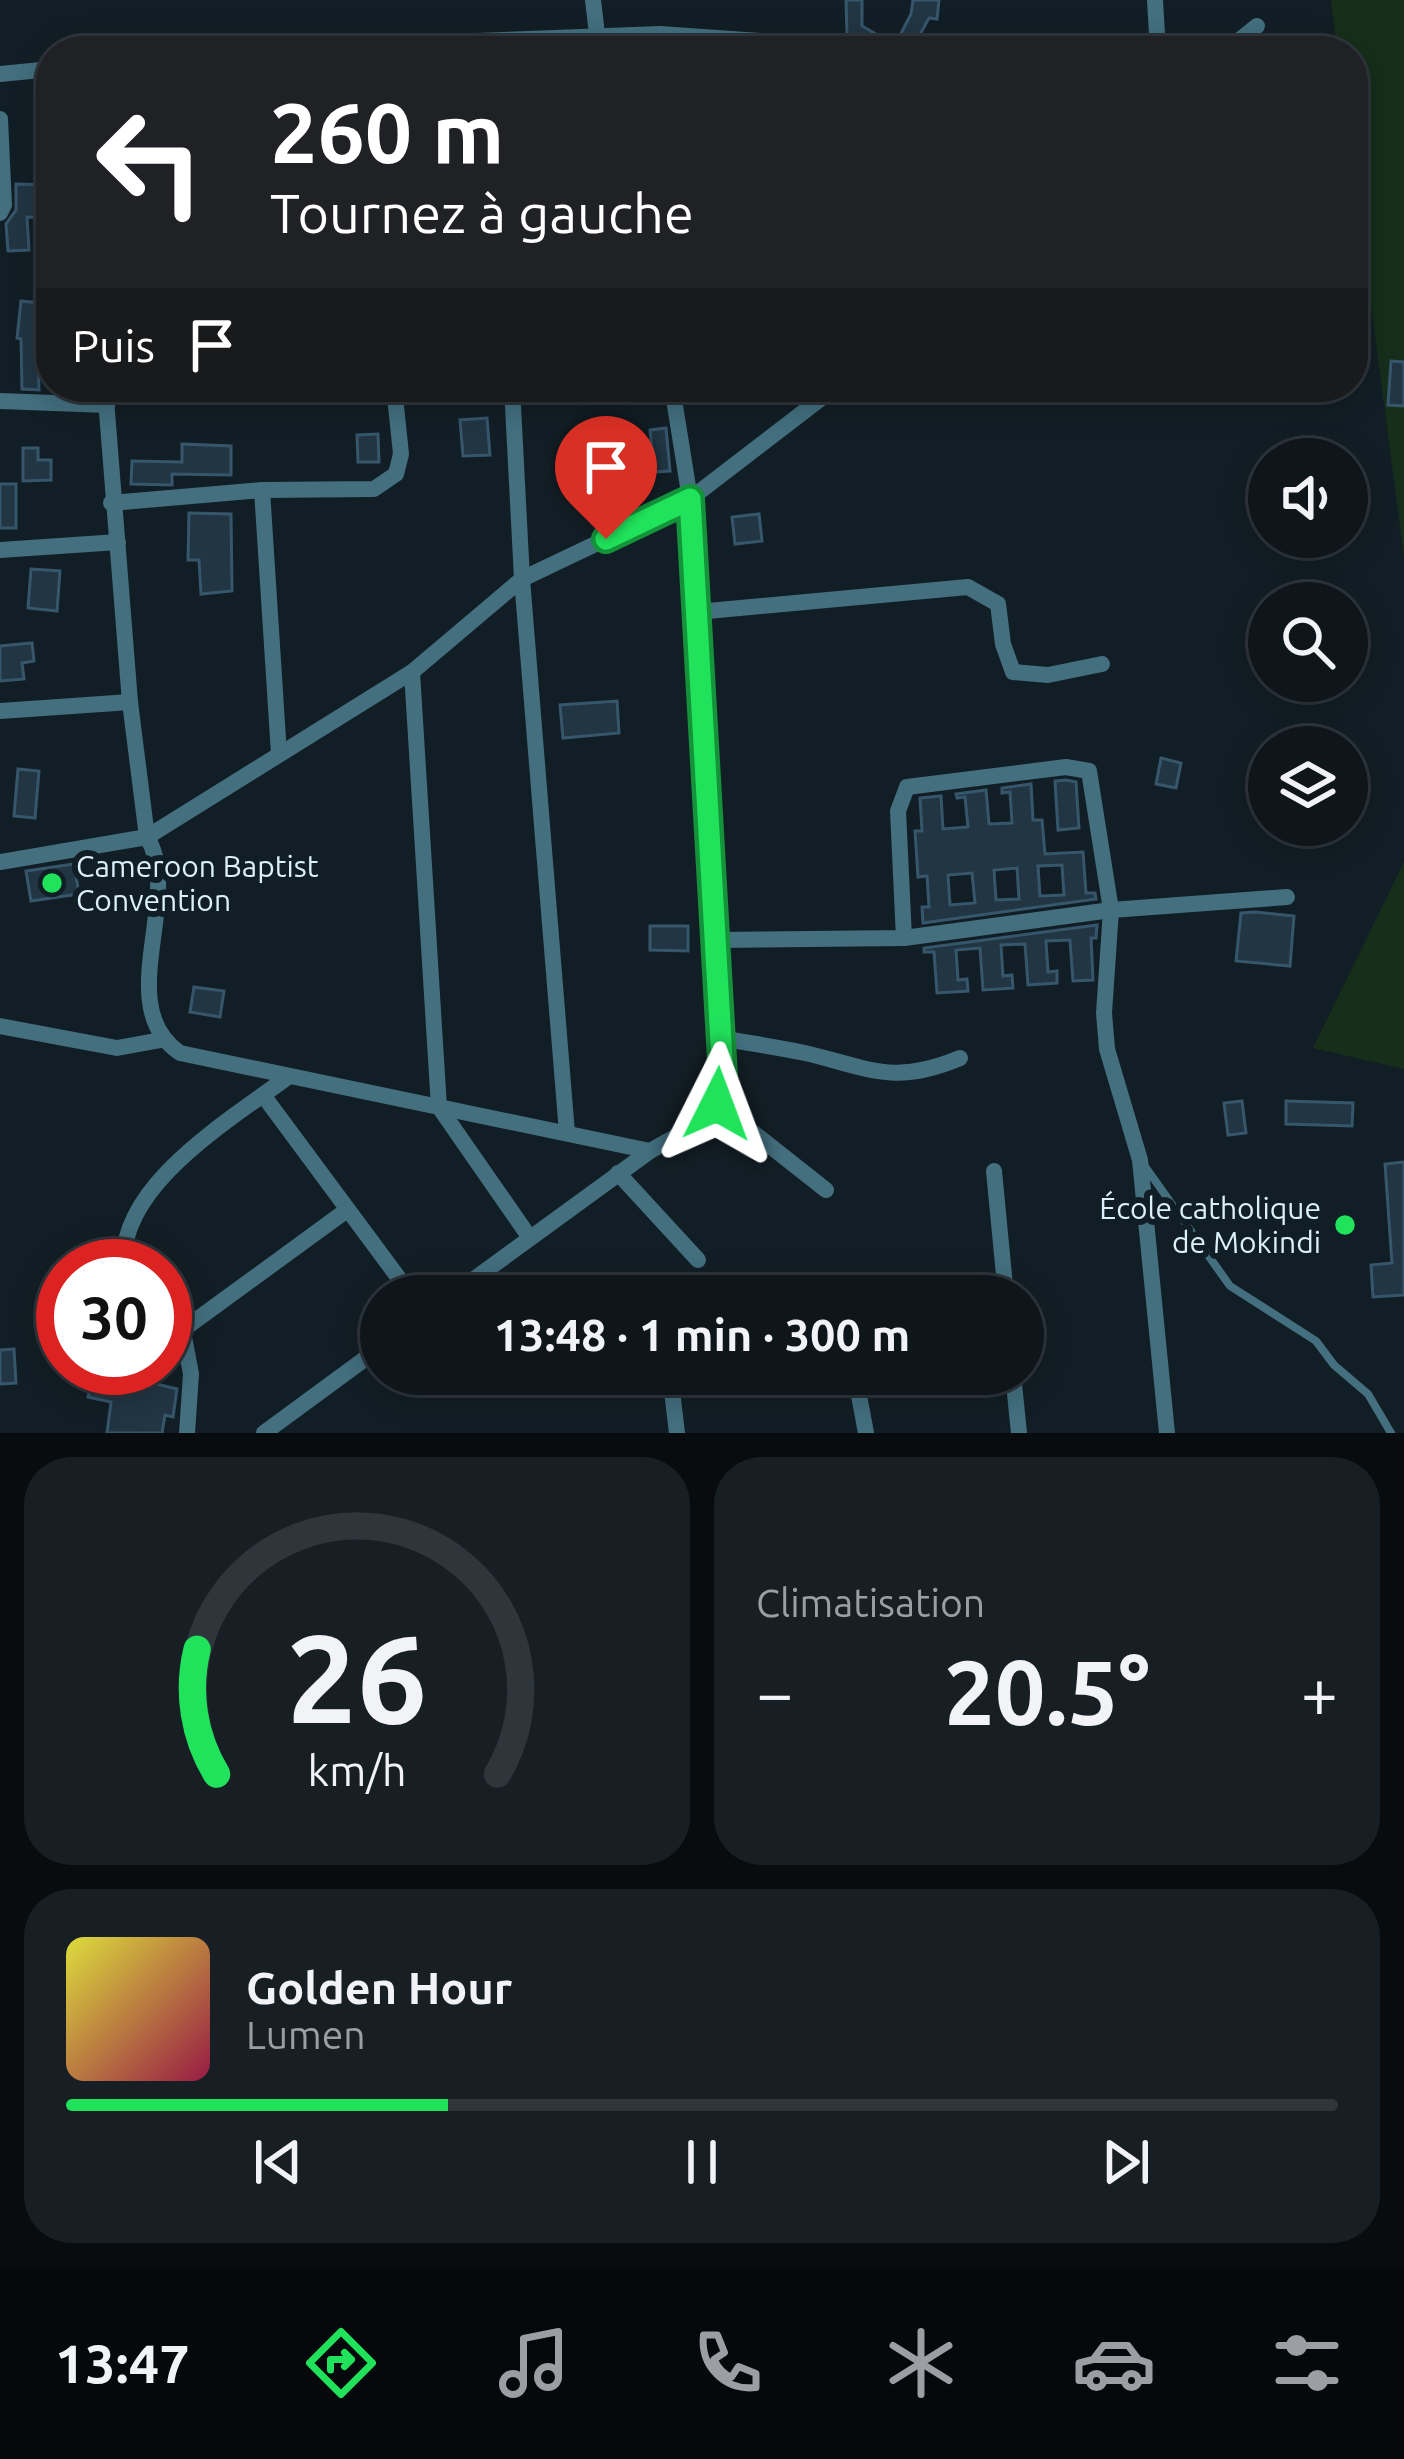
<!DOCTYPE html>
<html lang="fr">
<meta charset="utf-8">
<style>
body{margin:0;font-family:Ubuntu,sans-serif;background:#171f25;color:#f1f3f6;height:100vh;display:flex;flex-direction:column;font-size:45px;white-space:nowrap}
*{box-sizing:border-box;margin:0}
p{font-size:39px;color:#9b9fa3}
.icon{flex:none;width:66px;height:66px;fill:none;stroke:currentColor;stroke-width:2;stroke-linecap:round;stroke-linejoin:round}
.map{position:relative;height:1433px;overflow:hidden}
.panel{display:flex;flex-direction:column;gap:24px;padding:24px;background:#080c0f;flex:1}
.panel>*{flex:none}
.banner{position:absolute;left:36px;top:36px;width:1332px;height:366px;border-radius:48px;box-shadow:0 6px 30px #0003,0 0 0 3px #2e353b;background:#202124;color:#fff;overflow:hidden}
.controls{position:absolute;left:1248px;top:438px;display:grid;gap:24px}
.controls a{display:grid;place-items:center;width:120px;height:120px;border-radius:50%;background:#0e161c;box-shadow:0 6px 30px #0003,0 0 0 3px #2e353b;font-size:60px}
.speed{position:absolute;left:36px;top:1239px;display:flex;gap:24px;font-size:60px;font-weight:700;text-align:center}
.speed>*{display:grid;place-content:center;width:156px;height:156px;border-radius:50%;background:#0e161c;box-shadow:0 6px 30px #0003,0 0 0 3px #2e353b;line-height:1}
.speed .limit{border:18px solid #d22;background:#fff;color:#111}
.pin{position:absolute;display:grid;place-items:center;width:102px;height:102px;color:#fff;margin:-123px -51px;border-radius:50% 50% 50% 0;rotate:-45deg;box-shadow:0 0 12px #0007}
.pin .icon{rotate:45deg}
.me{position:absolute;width:132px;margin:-66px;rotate:3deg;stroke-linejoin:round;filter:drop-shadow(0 0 9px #0008)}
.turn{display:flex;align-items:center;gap:42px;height:252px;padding:0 36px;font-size:54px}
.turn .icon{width:156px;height:156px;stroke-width:2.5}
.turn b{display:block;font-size:84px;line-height:102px}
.then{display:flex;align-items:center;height:114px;padding:0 36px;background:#0003;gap:24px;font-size:45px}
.big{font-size:90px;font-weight:600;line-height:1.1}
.panel .card{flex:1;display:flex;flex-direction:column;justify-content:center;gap:18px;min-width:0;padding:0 42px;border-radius:48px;background:#171f25}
.panel .dial{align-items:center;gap:0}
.dial svg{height:312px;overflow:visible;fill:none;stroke:#2e353b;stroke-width:7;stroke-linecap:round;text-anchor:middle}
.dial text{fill:#f1f3f6;stroke:none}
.song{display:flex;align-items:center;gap:36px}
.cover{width:144px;height:144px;border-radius:18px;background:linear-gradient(135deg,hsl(60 70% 55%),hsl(340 70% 35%))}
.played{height:12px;border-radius:6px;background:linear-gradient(90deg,#20e25b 30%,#2e353b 30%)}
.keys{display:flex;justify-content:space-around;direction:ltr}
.heat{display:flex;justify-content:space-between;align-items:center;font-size:66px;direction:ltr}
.panel .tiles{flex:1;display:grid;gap:24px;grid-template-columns:1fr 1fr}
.card:last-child{grid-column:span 2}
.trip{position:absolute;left:360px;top:1275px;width:684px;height:120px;border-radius:60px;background:#0e161c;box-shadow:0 6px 30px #0003,0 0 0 3px #2e353b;font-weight:600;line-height:120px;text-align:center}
.dock{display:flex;height:192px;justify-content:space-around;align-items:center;background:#06090b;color:#9b9fa3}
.dock .icon{width:84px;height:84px}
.dock .on{color:#20e25b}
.dock b{font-size:54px;color:#f1f3f6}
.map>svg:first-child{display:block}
.green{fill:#162e1a}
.building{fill:#213543;stroke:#36566c;stroke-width:3;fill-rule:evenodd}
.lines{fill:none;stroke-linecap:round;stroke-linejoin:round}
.lane{stroke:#436f7e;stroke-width:8}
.street{stroke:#436f7e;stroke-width:16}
.route-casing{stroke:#15933b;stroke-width:30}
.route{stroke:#20e25b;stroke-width:21}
.poi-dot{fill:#20e25b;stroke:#121e25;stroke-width:4.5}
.labels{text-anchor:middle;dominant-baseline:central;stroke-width:12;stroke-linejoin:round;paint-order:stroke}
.poi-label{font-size:30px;fill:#dbf0fa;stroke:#121e25;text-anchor:start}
</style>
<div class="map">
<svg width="1404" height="1433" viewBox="0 0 1404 1433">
<rect width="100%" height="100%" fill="#121e25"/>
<g class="green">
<path d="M1331 0H1404V556L1353 169V51H1337Z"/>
<path d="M1404 862V1069L1313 1048Z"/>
</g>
<g class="building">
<path d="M846 0H862V26L895 45 911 14 913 0H939L937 19 929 18 911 51H877L847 35Z"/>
<path d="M16 184 50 185 49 218 27 217 29 250 8 251 6 224 16 210Z"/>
<path d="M21 301 51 304 49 342 38 340 39 390 22 389 21 339 17 338Z"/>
<path d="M1391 361 1404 362V406L1388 405Z"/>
<path d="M487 418 490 455 463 456 460 420Z"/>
<path d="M666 428 670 471 654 472 650 430Z"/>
<path d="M378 434 379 462H358L357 435Z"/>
<path d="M182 444 231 446V475L172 474V485L131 484 132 461 182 462Z"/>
<path d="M23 448H38V460H51V480L23 481Z"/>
<rect x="0" y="484" width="16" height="44"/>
<path d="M189 513 231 514 232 591 201 594 199 560H188Z"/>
<path d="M759 514 762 541 735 544 732 517Z"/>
<path d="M31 569 60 571 57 611 28 608Z"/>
<path d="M32 643 34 661 22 663 24 679 0 681V646Z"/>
<path d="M617 701 619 733 563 738 560 705Z"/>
<path d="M1161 758 1181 763 1176 788 1156 784Z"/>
<path d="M18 769 39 771 35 818 14 816Z"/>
<path d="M1066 780 1076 782 1079 828 1058 830 1055 781Z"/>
<path d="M1031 784 1033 820H1042L1045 854 1083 852 1086 893H1095L1096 899 923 923 922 907H929L927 876 918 877 915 831H922L920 798 941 796 943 829 968 827 965 797 957 798 956 794 986 790 989 824 1012 823 1010 792 1002 793V788ZM1062 865 1064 895 1040 896 1038 866ZM1017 868 1019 899 996 900 994 870ZM972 873 975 903 950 905 948 875Z"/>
<path d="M74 864 79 894 31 901 26 871Z"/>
<path d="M1255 912 1294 916 1290 966 1236 961 1241 913Z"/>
<path d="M1097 925 1096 938H1091L1093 980 1073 981 1070 940 1046 941 1048 972 1057 971V983L1028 985 1025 944 1001 945 1003 976 1012 975 1013 988 983 990 980 948 956 950 958 980 967 979 968 991 937 993 934 952H924V948Z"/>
<path d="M650 926H688V951L650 950Z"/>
<path d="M194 987 224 991 220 1017 190 1012Z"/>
<path d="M1242 1101 1246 1133 1228 1135 1224 1103Z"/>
<path d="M1286 1101 1353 1103 1352 1126 1286 1124Z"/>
<path d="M1404 1162V1295L1373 1297 1371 1265 1392 1263 1385 1164Z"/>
<path d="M14 1349 16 1383 0 1384V1350Z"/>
<path d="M95 1369 177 1389 173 1417 165 1415 162 1433H107L111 1402 88 1397Z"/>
</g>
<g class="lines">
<path class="lane" d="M1144 1165 1230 1286 1316 1341 1334 1365 1368 1394 1391 1433"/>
<g class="street">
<path d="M593 0 599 51"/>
<path d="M1155 0 1158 51"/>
<path d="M210 51 660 34 775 42 811 51"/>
<path d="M1226 51 1257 26"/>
<path d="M0 74 51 69"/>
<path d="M0 119 4 205 0 213"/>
<path d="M105 387 130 702 147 837C184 898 111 1006 180 1053L650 1151"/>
<path d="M512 387 522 579 567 1133"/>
<path d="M0 401 107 405"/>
<path d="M262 490 279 754"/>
<path d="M111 503 262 490 374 489 396 474 401 454 394 387"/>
<path d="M0 550 118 542"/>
<path d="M697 612 968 587 998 604 1003 644 1013 672 1048 675 1102 664"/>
<path d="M412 672 439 1107 530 1238"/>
<path d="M0 711 130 702"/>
<path d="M0 862 147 837 412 672 522 579 690 499 672 387"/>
<path d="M904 938 898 811 907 787 1066 767 1089 771 1111 910 1104 1013 1107 1049 1140 1160 1167 1433"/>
<path d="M715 940 904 938 1111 910 1287 897"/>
<path d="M0 1026 117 1048 161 1040"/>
<path d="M720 1038C748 1043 777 1047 805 1053 869 1068 893 1086 960 1058"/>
<path d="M263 1095 412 1296"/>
<path d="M717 1104 826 1190"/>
<path d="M994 1171 1006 1296"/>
<path d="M618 1173 698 1260"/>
<path d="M124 1266C118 1185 232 1119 289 1076"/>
<path d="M451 1296 650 1151 702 1122 717 1104 723 1077 690 499 836 387"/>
<path d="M165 1322 185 1342 191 1374 187 1433"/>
<path d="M177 1334 347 1210"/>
<path d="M670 1374 677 1433"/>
<path d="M855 1374 866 1433"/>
<path d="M1013 1374 1019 1433"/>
<path d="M264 1433 381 1347"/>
</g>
</g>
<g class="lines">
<g class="route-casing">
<path id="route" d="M606 539 690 499 723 1077 717 1104"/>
</g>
<use href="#route" class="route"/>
</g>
<g class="poi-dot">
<circle cx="52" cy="883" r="12"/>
<circle cx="1345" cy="1225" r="12"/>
</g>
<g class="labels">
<g class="poi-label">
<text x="76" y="866">Cameroon Baptist<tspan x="76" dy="34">Convention</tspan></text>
<text x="1321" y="1208" text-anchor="end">École catholique<tspan x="1321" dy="34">de Mokindi</tspan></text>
</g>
</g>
</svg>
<div class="controls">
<a><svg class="icon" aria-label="sound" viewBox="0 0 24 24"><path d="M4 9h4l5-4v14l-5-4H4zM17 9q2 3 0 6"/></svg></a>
<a><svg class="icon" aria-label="search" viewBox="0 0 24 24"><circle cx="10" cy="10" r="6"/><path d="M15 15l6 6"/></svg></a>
<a><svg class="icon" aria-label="layers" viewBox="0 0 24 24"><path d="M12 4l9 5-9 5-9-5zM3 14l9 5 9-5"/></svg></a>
</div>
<div class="speed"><div class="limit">30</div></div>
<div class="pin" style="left:606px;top:539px;background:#d93025"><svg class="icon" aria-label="arrive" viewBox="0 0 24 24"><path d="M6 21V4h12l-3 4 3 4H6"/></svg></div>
<svg class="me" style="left:717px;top:1104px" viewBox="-20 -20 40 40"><path d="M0-17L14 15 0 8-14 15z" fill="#20e25b" stroke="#fff" stroke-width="4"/></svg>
<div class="trip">13:48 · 1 min · 300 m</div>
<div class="banner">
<div class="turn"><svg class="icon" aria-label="left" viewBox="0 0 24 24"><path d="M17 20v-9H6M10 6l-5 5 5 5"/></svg><div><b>260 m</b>Tournez à gauche</div></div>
<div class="then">Puis<svg class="icon" aria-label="arrive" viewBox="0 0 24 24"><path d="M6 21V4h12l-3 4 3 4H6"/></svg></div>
</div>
</div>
<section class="panel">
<div class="tiles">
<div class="card dial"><svg viewBox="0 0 100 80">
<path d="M14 69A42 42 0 1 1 86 69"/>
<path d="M14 69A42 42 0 0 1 9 37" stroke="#20e25b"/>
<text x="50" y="56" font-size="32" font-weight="700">26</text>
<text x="50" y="72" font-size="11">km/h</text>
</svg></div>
<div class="card"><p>Climatisation</p>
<div class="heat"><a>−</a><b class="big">20.5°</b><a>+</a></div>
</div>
<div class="card">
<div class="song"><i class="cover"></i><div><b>Golden Hour</b><p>Lumen</p></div></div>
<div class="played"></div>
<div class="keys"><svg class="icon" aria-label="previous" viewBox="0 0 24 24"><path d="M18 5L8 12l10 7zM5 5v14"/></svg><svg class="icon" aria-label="pause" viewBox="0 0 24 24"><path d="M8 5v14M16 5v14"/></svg><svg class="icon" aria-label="next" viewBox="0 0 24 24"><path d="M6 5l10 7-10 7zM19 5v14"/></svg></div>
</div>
</div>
</section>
<nav class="dock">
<b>13:47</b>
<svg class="icon on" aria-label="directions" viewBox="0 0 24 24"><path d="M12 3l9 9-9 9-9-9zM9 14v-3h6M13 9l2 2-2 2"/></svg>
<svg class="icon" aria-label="music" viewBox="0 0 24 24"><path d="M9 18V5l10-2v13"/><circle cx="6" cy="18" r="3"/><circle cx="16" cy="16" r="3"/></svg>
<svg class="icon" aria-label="phone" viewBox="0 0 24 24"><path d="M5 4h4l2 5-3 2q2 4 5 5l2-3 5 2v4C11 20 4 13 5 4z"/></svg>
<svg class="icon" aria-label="climate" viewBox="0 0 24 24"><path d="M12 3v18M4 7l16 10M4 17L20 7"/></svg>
<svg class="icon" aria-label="car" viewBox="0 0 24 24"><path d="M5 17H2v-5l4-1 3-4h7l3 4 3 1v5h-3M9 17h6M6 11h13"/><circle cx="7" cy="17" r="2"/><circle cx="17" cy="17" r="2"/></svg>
<svg class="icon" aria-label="filters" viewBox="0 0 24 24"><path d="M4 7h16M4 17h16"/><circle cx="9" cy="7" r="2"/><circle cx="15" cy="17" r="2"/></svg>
</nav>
